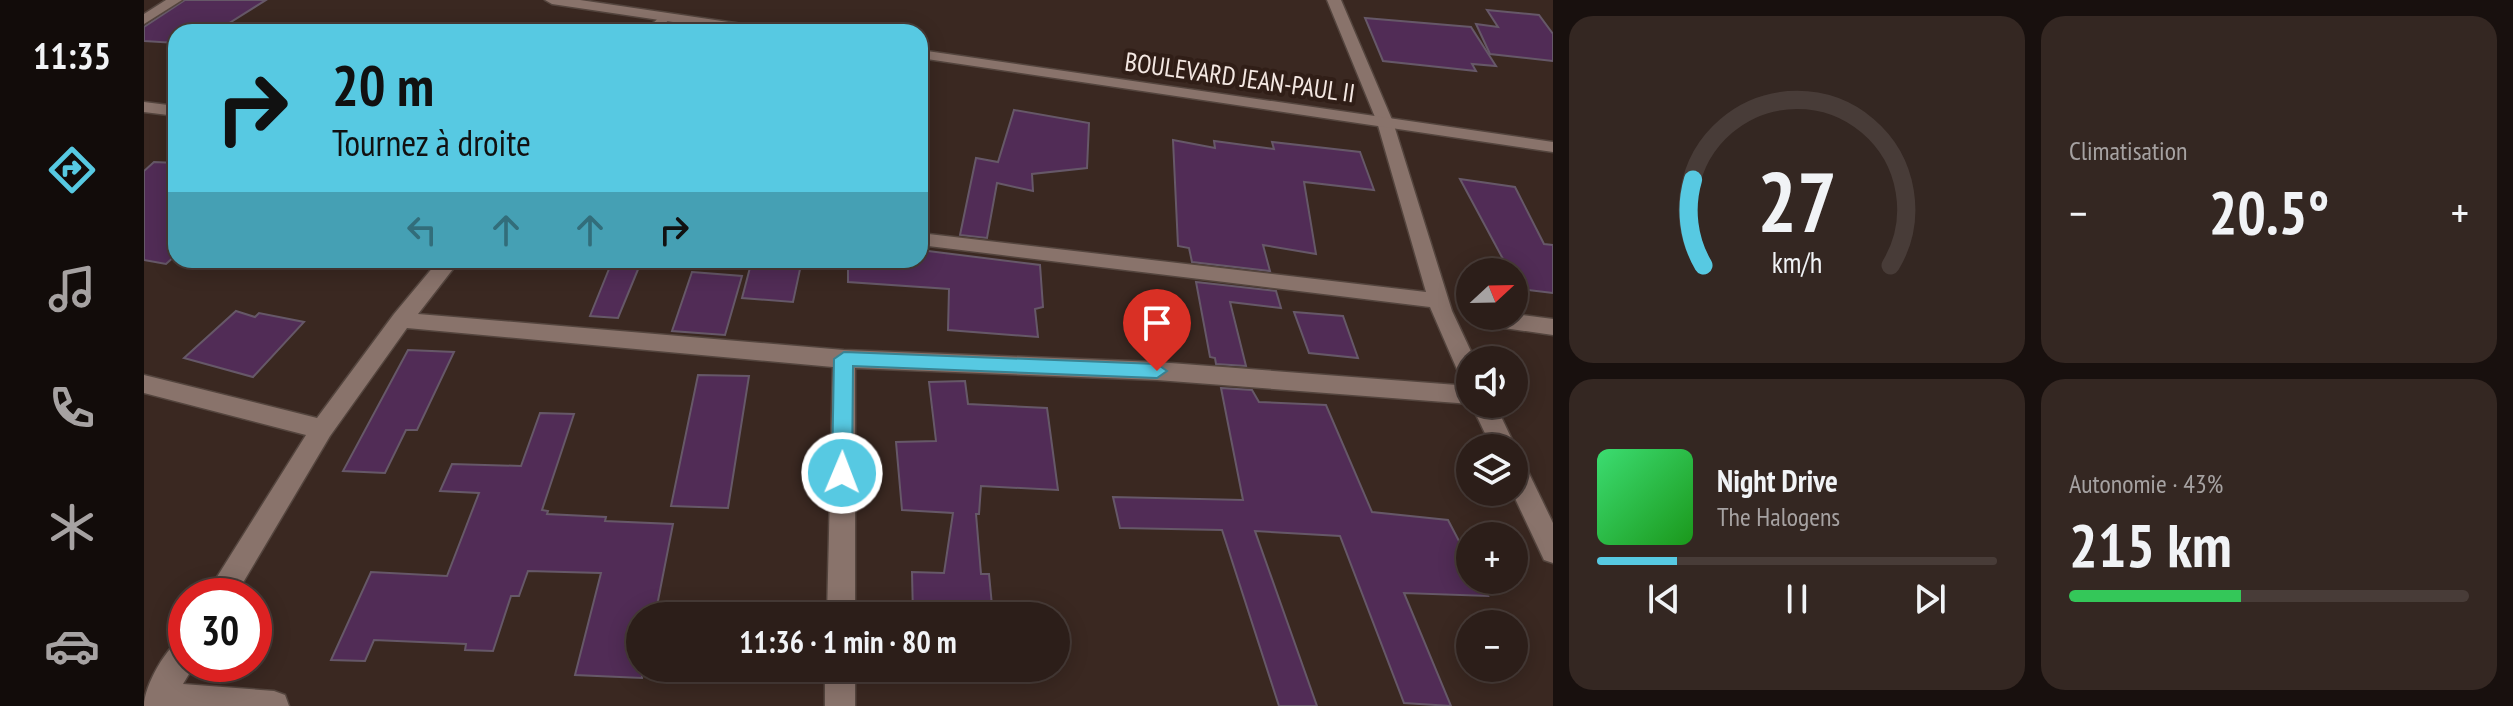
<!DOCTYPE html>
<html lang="fr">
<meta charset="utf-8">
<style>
body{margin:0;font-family:"PT Sans Narrow",sans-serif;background:#342722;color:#f1f3f6;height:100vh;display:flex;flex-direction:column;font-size:30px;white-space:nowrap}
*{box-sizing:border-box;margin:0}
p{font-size:26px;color:#a6a2a2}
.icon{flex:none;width:44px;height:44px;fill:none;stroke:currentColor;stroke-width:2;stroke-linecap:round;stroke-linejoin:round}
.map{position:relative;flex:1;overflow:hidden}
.details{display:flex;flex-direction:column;gap:16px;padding:16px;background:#18100e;width:960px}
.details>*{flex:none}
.banner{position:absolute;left:24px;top:24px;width:760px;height:244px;border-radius:24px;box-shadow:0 4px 20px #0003,0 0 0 2px #483c38;background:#57c9e2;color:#111;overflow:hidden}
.needle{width:52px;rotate:68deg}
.fabs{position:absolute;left:1312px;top:258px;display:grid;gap:16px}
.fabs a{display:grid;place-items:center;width:72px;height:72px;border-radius:50%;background:#2c1e19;box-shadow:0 4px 20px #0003,0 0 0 2px #483c38;font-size:40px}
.speed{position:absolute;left:24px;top:578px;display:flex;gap:16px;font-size:40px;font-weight:700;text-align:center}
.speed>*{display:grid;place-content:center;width:104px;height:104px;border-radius:50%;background:#2c1e19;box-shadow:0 4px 20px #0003,0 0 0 2px #483c38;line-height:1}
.speed .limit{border:12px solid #d22;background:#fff;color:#111}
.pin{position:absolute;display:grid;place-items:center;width:68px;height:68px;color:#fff;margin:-82px -34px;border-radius:50% 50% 50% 0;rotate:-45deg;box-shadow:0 0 8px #0007}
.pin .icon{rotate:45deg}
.me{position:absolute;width:88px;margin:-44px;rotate:1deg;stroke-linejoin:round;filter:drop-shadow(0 0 6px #0008)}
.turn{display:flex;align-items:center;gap:28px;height:168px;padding:0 32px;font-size:36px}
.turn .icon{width:104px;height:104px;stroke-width:2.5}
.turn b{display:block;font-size:56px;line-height:68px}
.lanes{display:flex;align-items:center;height:76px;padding:0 32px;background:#0003;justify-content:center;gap:40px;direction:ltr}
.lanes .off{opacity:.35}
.big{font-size:60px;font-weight:800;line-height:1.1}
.details .widget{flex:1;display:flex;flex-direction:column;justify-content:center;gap:12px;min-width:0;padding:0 28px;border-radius:24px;background:#342722}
.details .dial{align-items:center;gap:0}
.dial svg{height:208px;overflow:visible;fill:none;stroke:#483c38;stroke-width:7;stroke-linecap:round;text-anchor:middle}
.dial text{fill:#f1f3f6;stroke:none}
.song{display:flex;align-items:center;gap:24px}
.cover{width:96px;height:96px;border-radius:12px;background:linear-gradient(135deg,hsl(140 70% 55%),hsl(120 70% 35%))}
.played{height:8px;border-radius:4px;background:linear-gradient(90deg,#57c9e2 20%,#483c38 20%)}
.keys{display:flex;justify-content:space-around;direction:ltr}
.heat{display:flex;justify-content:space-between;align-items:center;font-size:44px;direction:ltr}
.charge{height:12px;border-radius:6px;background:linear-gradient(90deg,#34c759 43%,#483c38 0)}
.details .tiles{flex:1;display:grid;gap:16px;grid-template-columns:repeat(2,1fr)}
.trip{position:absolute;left:482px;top:602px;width:444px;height:80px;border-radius:40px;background:#2c1e19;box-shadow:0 4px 20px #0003,0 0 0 2px #483c38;font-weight:800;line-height:80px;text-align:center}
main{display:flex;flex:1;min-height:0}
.tabs{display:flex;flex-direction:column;width:144px;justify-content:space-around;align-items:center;background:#120c0a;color:#a6a2a2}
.tabs .icon{width:56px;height:56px}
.tabs .selected{color:#57c9e2}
.tabs b{font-size:36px;color:#f1f3f6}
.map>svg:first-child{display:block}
.building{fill:#512c56;stroke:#665868;stroke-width:2}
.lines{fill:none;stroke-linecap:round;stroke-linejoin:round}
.minor-casing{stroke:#54453e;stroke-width:3}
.secondary-casing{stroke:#54453e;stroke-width:3}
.minor{fill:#89736b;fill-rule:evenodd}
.secondary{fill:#89736b;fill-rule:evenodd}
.route{fill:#57c9e2;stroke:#398393;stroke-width:2}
.labels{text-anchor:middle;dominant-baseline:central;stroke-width:8;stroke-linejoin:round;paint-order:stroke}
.far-street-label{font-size:26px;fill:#f4e8e3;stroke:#301e17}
</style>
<main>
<nav class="tabs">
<b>11:35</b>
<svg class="icon selected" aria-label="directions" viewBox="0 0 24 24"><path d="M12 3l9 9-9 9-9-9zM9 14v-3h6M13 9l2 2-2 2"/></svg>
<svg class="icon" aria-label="music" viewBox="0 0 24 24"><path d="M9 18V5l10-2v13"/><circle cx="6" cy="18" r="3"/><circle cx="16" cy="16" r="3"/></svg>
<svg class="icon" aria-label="phone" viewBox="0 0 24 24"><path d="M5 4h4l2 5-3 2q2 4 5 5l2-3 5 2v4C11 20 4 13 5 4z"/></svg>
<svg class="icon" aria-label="climate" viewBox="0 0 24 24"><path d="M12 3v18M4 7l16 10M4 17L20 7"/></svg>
<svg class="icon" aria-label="car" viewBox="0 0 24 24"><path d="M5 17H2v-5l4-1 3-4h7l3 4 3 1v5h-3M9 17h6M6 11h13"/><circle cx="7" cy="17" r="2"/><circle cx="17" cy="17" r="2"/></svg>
</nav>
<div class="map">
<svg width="1409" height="706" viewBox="0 0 1409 706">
<rect width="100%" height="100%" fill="#3a2821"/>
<g class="building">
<path d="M41 0H122L71 32H32V43L0 41V27Z"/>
<path d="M1343 10 1395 15 1409 34V61L1346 54 1332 24 1354 27Z"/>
<path d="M1221 18 1327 27 1352 66 1328 64 1332 71 1239 61Z"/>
<path d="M870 110 945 123 943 168 888 174 889 191 853 183 843 238 816 235 832 158 854 162Z"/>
<path d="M1029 140 1071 148 1070 141 1130 149 1128 142 1216 152 1230 190 1160 182 1172 254 1119 245 1126 271 1048 262 1045 248 1034 246Z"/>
<path d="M10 162 32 163V255L22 264 0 260V171Z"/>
<path d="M1316 179 1371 187 1400 244 1409 245V293L1376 289 1370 272H1366Z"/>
<path d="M776 250 896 265 899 307 891 309 894 337 804 330 805 289 704 282V260H776Z"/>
<path d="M608 260H658L649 302 598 298Z"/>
<path d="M467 264 495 267 474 318 446 316Z"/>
<path d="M548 272 598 276 581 335 528 331Z"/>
<path d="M1052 282 1132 291 1137 308 1086 302 1102 366 1072 364 1071 358 1066 357Z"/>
<path d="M92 311 111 317 115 313 160 322 109 377 40 358Z"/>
<path d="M1150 312 1199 316 1214 358 1165 353Z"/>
<path d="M264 350 310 352 273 430H262L241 473 199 471Z"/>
<path d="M554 375 605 376 584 508 527 506Z"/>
<path d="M821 381 824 404 903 408 914 490 837 486 835 514H832L837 574H845L849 616H769L768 572 800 573 809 513 758 510 752 442 792 441 785 382Z"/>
<path d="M1077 388 1108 390 1115 402 1182 405 1228 512 1304 520 1326 562V580H1335L1344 596 1260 593 1307 706 1260 703 1196 536 1111 531 1173 706H1135L1078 530 976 528 969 497 1099 500Z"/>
<path d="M396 413 430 414 398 510 404 511 403 514 462 517 461 521 529 524 511 616H496L498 678 431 675 457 573 384 571 375 596H367L349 651 321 650 322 644 230 640 221 661 187 660 227 572 303 576 335 493 296 491 308 464 377 466Z"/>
</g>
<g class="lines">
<g class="minor-casing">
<g id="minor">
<path d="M22 0H38L0 24V14Z"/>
<path d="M1183 0H1197L1249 122 1308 311 1331 360H1326V383L1318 380 1315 374 1286 307 776 245V233L1282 292 1233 122Z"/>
<path d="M520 13 527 17 514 32H499Z"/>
<path d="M0 102 32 106V116L0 112Z"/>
<path d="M295 260H316L274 314 700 350 1013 362 1326 386 1327 404 1013 380 711 368V616H683L689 367 263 328 186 436 91 596H61L162 435 0 393V375L173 418 250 314Z"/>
<path d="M1326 310V316H1370V314L1409 319V335L1332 324 1325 321 1321 316Z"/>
<path d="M1327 404H1351L1372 448 1370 452V448H1348Z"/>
<path d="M1370 458 1379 461 1409 523V563L1400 560 1368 492Z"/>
<path d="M42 636V664H51L39 684 130 691 141 695 145 706H0C0 686 23 644 42 636Z"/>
<rect x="681" y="668" width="30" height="38"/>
</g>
</g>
<g class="secondary-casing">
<g id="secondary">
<path d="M401 0H436L625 28 632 32H596L408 4Z"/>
<path d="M776 50 1409 142V152L776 58Z"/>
</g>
</g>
<use href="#minor" class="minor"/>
<use href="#secondary" class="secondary"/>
</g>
<path class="route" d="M700 352 1013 364 1023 371 1013 378 709 366 708 473 705 479 698 482 691 479 688 473 690 359Z"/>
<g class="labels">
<g class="far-street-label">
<text transform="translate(1096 77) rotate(8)">BOULEVARD JEAN-PAUL II</text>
</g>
</g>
</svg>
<div class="fabs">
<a><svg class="needle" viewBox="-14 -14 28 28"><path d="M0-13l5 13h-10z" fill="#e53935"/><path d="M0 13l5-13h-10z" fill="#a6a2a2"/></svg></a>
<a><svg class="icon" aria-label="sound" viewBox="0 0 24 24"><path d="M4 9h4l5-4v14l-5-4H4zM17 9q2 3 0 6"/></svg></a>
<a><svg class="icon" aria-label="layers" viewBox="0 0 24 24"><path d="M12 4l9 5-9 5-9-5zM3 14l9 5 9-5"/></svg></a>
<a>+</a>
<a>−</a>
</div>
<div class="speed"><div class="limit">30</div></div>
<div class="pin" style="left:1013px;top:371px;background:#d93025"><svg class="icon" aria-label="arrive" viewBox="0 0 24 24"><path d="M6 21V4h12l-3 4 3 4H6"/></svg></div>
<svg class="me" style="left:698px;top:473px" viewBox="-20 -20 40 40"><circle r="17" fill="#57c9e2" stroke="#fff" stroke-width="3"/><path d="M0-11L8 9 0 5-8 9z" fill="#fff"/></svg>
<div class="trip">11:36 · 1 min · 80 m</div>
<div class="banner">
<div class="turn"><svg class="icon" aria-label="right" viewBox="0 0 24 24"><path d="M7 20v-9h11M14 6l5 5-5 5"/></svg><div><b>20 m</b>Tournez à droite</div></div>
<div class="lanes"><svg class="icon off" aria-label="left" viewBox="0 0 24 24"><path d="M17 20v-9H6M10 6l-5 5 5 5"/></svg><svg class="icon off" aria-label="ahead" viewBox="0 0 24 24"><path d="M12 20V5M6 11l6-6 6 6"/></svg><svg class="icon off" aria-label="ahead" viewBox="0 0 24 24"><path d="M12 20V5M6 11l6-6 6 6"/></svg><svg class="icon" aria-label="right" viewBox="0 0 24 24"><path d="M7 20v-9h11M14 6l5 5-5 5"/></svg></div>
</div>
</div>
<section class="details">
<div class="tiles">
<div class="widget dial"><svg viewBox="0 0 100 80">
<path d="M14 69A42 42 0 1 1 86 69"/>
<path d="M14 69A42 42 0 0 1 10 36" stroke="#57c9e2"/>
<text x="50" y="56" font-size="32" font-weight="700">27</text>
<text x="50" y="72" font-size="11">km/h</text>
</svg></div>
<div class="widget"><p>Climatisation</p>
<div class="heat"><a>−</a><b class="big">20.5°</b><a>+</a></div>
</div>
<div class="widget">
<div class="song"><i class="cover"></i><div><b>Night Drive</b><p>The Halogens</p></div></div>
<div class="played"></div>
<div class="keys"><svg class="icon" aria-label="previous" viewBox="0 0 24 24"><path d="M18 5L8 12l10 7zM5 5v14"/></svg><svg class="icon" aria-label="pause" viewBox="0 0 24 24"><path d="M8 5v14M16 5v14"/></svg><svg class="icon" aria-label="next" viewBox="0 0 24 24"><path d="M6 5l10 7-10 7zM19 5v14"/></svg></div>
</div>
<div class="widget"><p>Autonomie · 43%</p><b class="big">215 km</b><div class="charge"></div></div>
</div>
</section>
</main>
